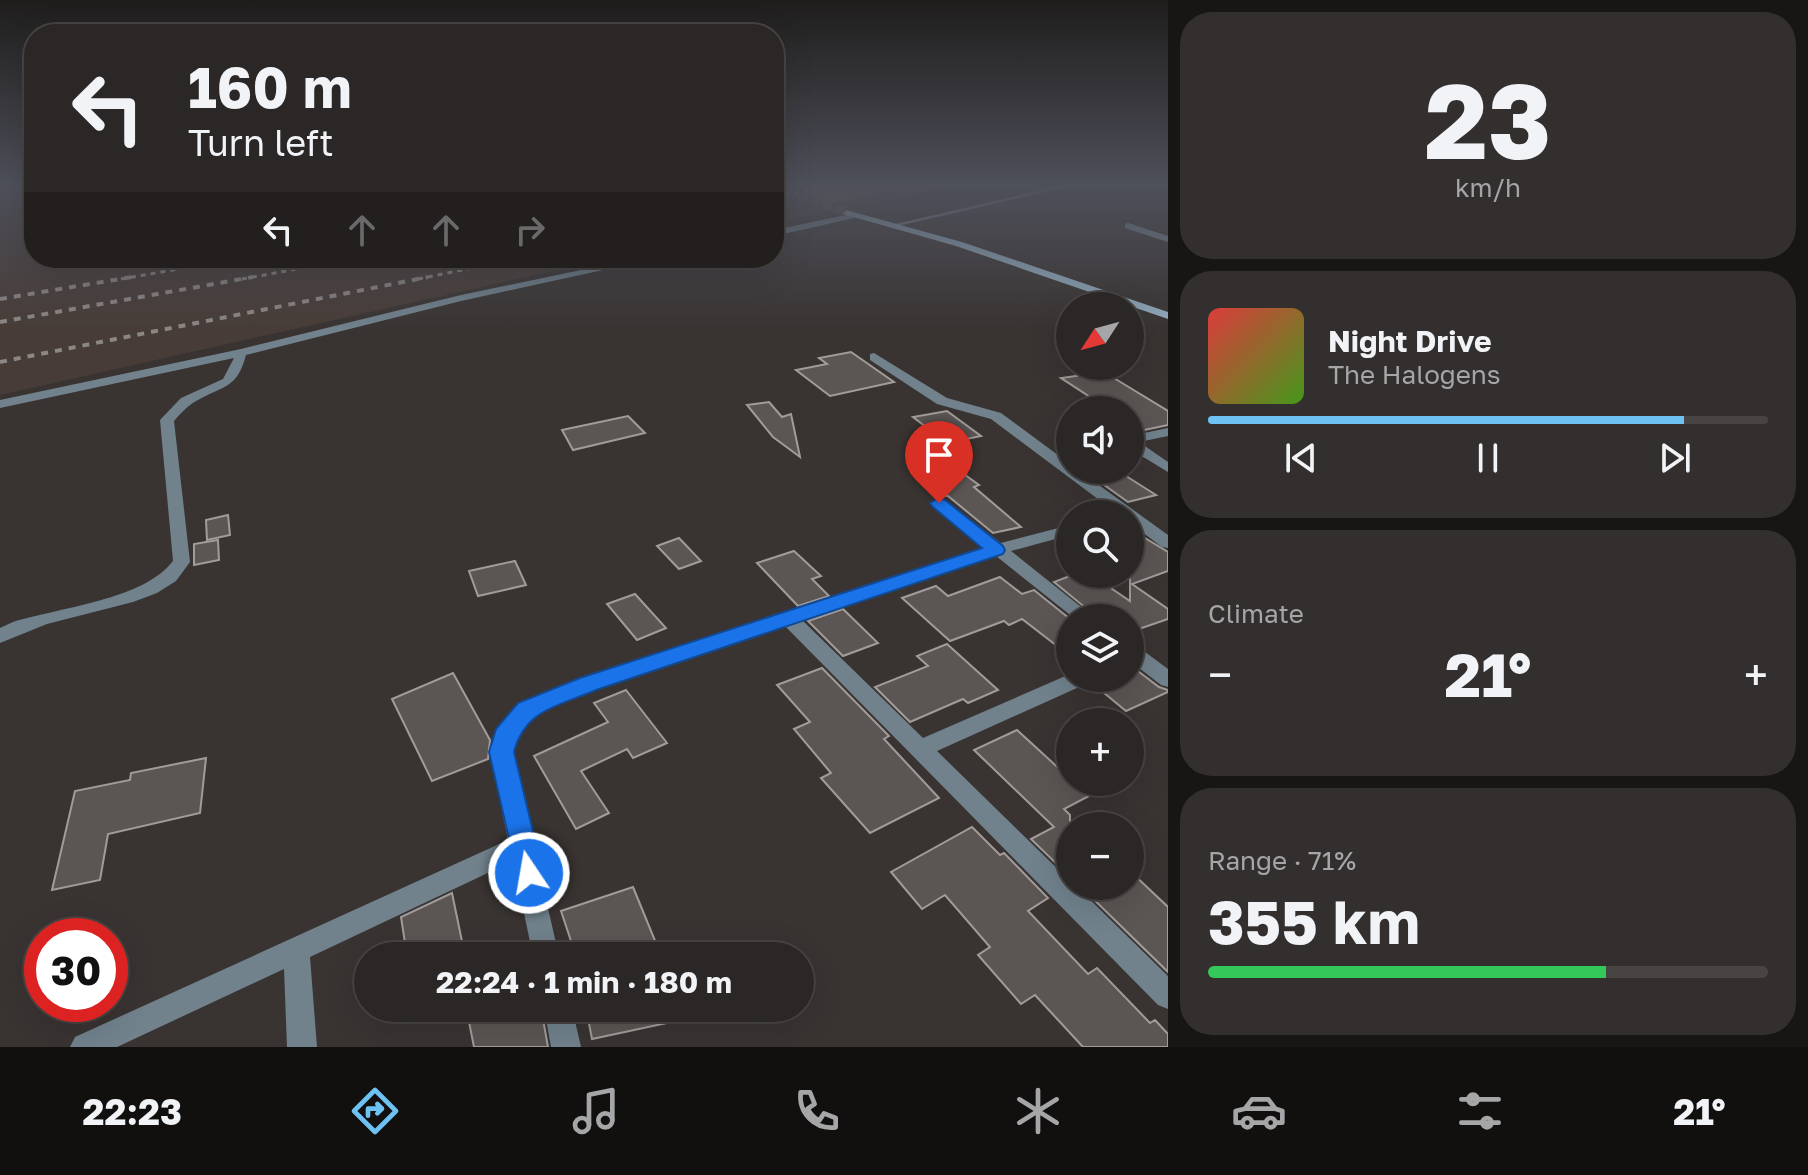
<!DOCTYPE html>
<meta charset="utf-8">
<style>
body{margin:0;font-family:"Golos Text",sans-serif;background:#332f2e;color:#f1f3f6;height:100vh;display:flex;flex-direction:column;font-size:30px;white-space:nowrap}
*{box-sizing:border-box;margin:0}
p{font-size:26px;color:#a6a5a7}
.icon{flex:none;width:44px;height:44px;fill:none;stroke:currentColor;stroke-width:2;stroke-linecap:round;stroke-linejoin:round}
.map{position:relative;flex:1;overflow:hidden}
.details{display:flex;flex-direction:column;gap:12px;padding:12px;background:#181515;width:640px}
.details>*{flex:none}
.hud{position:absolute;left:24px;top:24px;width:760px;height:244px;border-radius:32px;box-shadow:0 8px 32px #0002,0 0 0 2px #474443;background:#2b2726;color:#f1f3f6;overflow:hidden}
.needle{width:52px;rotate:234deg}
.buttons{position:absolute;left:1056px;top:292px;display:grid;gap:16px}
.buttons a{display:grid;place-items:center;width:88px;height:88px;border-radius:50%;background:#2b2726;box-shadow:0 8px 32px #0002,0 0 0 2px #474443;font-size:40px}
.speed{position:absolute;left:24px;top:918px;display:flex;gap:16px;font-size:40px;font-weight:700;text-align:center}
.speed>*{display:grid;place-content:center;width:104px;height:104px;border-radius:50%;background:#2b2726;box-shadow:0 8px 32px #0002,0 0 0 2px #474443;line-height:1}
.speed .limit{border:12px solid #d22;background:#fff;color:#111}
.pin{position:absolute;display:grid;place-items:center;width:68px;height:68px;color:#fff;margin:-82px -34px;border-radius:50% 50% 50% 0;rotate:-45deg;box-shadow:0 0 8px #0007}
.pin .icon{rotate:45deg}
.me{position:absolute;width:88px;margin:-44px;rotate:348deg;stroke-linejoin:round;filter:drop-shadow(0 0 6px #0008)}
.turn{display:flex;align-items:center;gap:28px;height:168px;padding:0 32px;font-size:36px}
.turn .icon{width:104px;height:104px;stroke-width:2.5}
.turn b{display:block;font-size:56px;line-height:68px}
.lanes{display:flex;align-items:center;height:76px;padding:0 32px;background:#0003;justify-content:center;gap:40px;direction:ltr}
.lanes .off{opacity:.35}
.big{font-size:60px;font-weight:700;line-height:1.1}
.details .tile{flex:1;display:flex;flex-direction:column;justify-content:center;gap:12px;min-width:0;padding:0 28px;border-radius:32px;background:#332f2e}
.details .dial{align-items:center;gap:0}
.dial b{font-size:104px;line-height:1}
.song{display:flex;align-items:center;gap:24px}
.cover{width:96px;height:96px;border-radius:12px;background:linear-gradient(135deg,hsl(0 70% 55%),hsl(100 70% 35%))}
.played{height:8px;border-radius:4px;background:linear-gradient(90deg,#6ec2f3 85%,#474443 85%)}
.keys{display:flex;justify-content:space-around;direction:ltr}
.heat{display:flex;justify-content:space-between;align-items:center;font-size:44px;direction:ltr}
.charge{height:12px;border-radius:6px;background:linear-gradient(90deg,#34c759 71%,#474443 0)}
.trip{position:absolute;left:354px;top:942px;width:460px;height:80px;border-radius:40px;background:#2b2726;box-shadow:0 8px 32px #0002,0 0 0 2px #474443;font-weight:700;line-height:80px;text-align:center}
.dock{display:flex;height:128px;justify-content:space-around;align-items:center;background:#11100f;color:#a6a5a7}
.dock .icon{width:56px;height:56px}
.dock .current{color:#6ec2f3}
.dock b{font-size:36px;color:#f1f3f6}
main{display:flex;flex:1;min-height:0}
.map>svg:first-child{display:block}
.built{fill:#473c37}
.green{fill:#6d5345}
.building{fill:#5b5653;stroke:#a19c9a;stroke-width:2}
.lines{fill:none;stroke-linecap:round;stroke-linejoin:round}
.secondary-tunnel{stroke:#514c4a;stroke-width:9;stroke-dasharray:9 4;stroke-linecap:butt}
.lane{fill:#71828d;fill-rule:evenodd}
.street{fill:#71828d;fill-rule:evenodd}
.secondary{fill:#92adbf;fill-rule:evenodd}
.rail-far1{stroke:#8b8786;stroke-width:3;stroke-dasharray:5 5;stroke-linecap:butt}
.rail{stroke:#8b8786;stroke-width:4;stroke-dasharray:7 7;stroke-linecap:butt}
.route{fill:#1a73e8;stroke:#114b97;stroke-width:2}
</style>
<main>
<div class="map">
<svg width="1168" height="1047" viewBox="0 0 1168 1047">
<rect width="100%" height="100%" fill="#393432"/>
<g class="built">
<path d="M0 184H34V258H611L0 395Z"/>
<path d="M774 184H964L774 223Z"/>
</g>
<path class="green" d="M846 184H928L828 204 802 192Z"/>
<g class="building">
<path d="M851 352 894 382 830 396 796 370 827 364 819 358Z"/>
<path d="M1104 372 1168 411V425L1130 433V410H1101L1087 400 1093 399 1061 378Z"/>
<path d="M769 402 782 417 791 414 800 457 773 437 747 405Z"/>
<path d="M947 411 981 436 947 443 913 417Z"/>
<path d="M628 416 645 433 573 450 562 430Z"/>
<path d="M957 469 979 485 974 487 1021 527 993 533 948 496 939 495 919 479Z"/>
<path d="M1126 476 1156 495 1128 502 1100 482Z"/>
<path d="M228 515 230 535 207 540 206 520Z"/>
<path d="M1130 529 1168 552V571L1132 584 1168 609V619L1130 632V618H1098L1054 582 1075 574H1090L1130 601Z"/>
<path d="M679 538 701 561 679 569 657 546Z"/>
<path d="M218 540 219 560 194 565V544Z"/>
<path d="M794 551 821 576 812 579 829 596 798 606 757 563Z"/>
<path d="M515 561 526 585 478 596 469 571Z"/>
<path d="M1000 577 1022 594 1034 590 1070 619V656L1022 619 1009 625 1004 621 950 641 902 598 936 586 948 596Z"/>
<path d="M635 594 666 628 637 640 607 604Z"/>
<path d="M843 609 878 643 843 656 808 621Z"/>
<path d="M947 644 998 690 968 703 963 699 910 722 875 687 928 666 917 656Z"/>
<path d="M1130 665 1159 687 1168 690V692L1126 711 1092 683 1094 678H1130Z"/>
<path d="M822 668 889 736 884 739 939 798 870 833 821 778 831 773 794 729 810 722 777 685Z"/>
<path d="M453 673 490 740 488 759 432 781 392 699Z"/>
<path d="M626 690 667 743 633 758 627 749 581 771 609 813 576 829 534 756 608 722 594 703Z"/>
<path d="M1017 730 1089 796 1064 809 1070 815V877L1031 839 1054 827 974 750Z"/>
<path d="M206 758 200 813 108 834 100 880 52 890 75 791 130 780 131 773Z"/>
<path d="M972 827 1000 855 1004 853 1048 898 1028 911 1088 974 1097 968 1150 1023 1155 1020 1168 1034V1047H1083L1035 995 1021 1004 978 955 990 947 945 895 922 909 891 872Z"/>
<path d="M1130 871 1168 907V972L1080 886H1130Z"/>
<path d="M633 887 658 948 636 956H576L561 911Z"/>
<path d="M452 893 465 956H407L401 917Z"/>
<path d="M512 1008H541L548 1047H474L469 1022Z"/>
<path d="M586 1008H694L695 1017 592 1039Z"/>
</g>
<g class="lines">
<path class="secondary-tunnel" d="M774 186 846 212"/>
<path class="lane" d="M1067 184H1079L894 227 891 225Z"/>
<g class="street">
<path d="M856 213 859 217 774 236V230Z"/>
<path d="M1128 223 1168 236V242L1125 228V224Z"/>
<path d="M639 258H658L461 301 246 355C237 389 224 385 198 400 188 405 181 413 174 421L190 562 176 581 157 593 133 602 47 624 0 643V628L13 622C61 607 143 600 173 561L160 420 181 398 223 379 234 358 0 408V400L241 349 461 295Z"/>
<path d="M874 353 947 398 1001 413 1070 464V470H1078L1168 535V548L1162 547 1130 523V514H1118L991 419 937 404 870 360V354Z"/>
<path d="M1168 428V436L1139 442 1168 462V472L1130 449V436Z"/>
<path d="M939 498 944 500 1001 543 1070 525V535L1011 551 1095 618H1074L996 556 802 620 923 738 1070 674V678H1091L1088 683 937 751 1070 881V886H1076L1168 976V1009L1158 1005 785 626 595 689 533 715 518 733 512 752 559 956H533L513 861 310 957 317 1047H287L284 969 117 1047H70L75 1037 508 840 490 752 497 729 519 703 581 679 986 548 934 506 931 503 934 500Z"/>
<path d="M1130 644 1137 646 1168 669V687L1161 685 1130 661Z"/>
<path d="M544 1008H572L581 1047H551Z"/>
</g>
<path class="secondary" d="M846 210 962 242 1168 312V319L956 246 843 214Z"/>
<g class="rail-far1">
<path d="M774 197 843 184"/>
<path d="M121 279 242 258"/>
<path d="M242 279 357 258"/>
<path d="M418 279 521 258"/>
</g>
<g class="rail">
<path d="M0 299 132 277"/>
<path d="M0 322 253 277"/>
<path d="M0 362 428 277"/>
</g>
</g>
<linearGradient id="sky" x2="0" y2="1"><stop stop-color="#1f1d1c"/><stop offset="0.56" stop-color="#4e505a"/><stop offset="1" stop-color="#4e505a" stop-opacity="0"/></linearGradient>
<rect width="1168" height="331" fill="url(#sky)"/>
<path class="route" d="M939 498 945 500 1003 546 1005 550 1003 554 596 690C559 706 525 709 514 752L543 873 539 882 529 886 519 882 489 752 496 729 518 703 580 678 982 548 933 507 930 503Z"/>
</svg>
<div class="buttons">
<a><svg class="needle" viewBox="-14 -14 28 28"><path d="M0-13l5 13h-10z" fill="#e53935"/><path d="M0 13l5-13h-10z" fill="#a6a5a7"/></svg></a>
<a><svg class="icon" aria-label="sound" viewBox="0 0 24 24"><path d="M4 9h4l5-4v14l-5-4H4zM17 9q2 3 0 6"/></svg></a>
<a><svg class="icon" aria-label="search" viewBox="0 0 24 24"><circle cx="10" cy="10" r="6"/><path d="M15 15l6 6"/></svg></a>
<a><svg class="icon" aria-label="layers" viewBox="0 0 24 24"><path d="M12 4l9 5-9 5-9-5zM3 14l9 5 9-5"/></svg></a>
<a>+</a>
<a>−</a>
</div>
<div class="speed"><div class="limit">30</div></div>
<div class="pin" style="left:939px;top:503px;background:#d93025"><svg class="icon" aria-label="arrive" viewBox="0 0 24 24"><path d="M6 21V4h12l-3 4 3 4H6"/></svg></div>
<svg class="me" style="left:529px;top:873px" viewBox="-20 -20 40 40"><circle r="17" fill="#1a73e8" stroke="#fff" stroke-width="3"/><path d="M0-11L8 9 0 5-8 9z" fill="#fff"/></svg>
<div class="trip">22:24 · 1 min · 180 m</div>
<div class="hud">
<div class="turn"><svg class="icon" aria-label="left" viewBox="0 0 24 24"><path d="M17 20v-9H6M10 6l-5 5 5 5"/></svg><div><b>160 m</b>Turn left</div></div>
<div class="lanes"><svg class="icon" aria-label="left" viewBox="0 0 24 24"><path d="M17 20v-9H6M10 6l-5 5 5 5"/></svg><svg class="icon off" aria-label="ahead" viewBox="0 0 24 24"><path d="M12 20V5M6 11l6-6 6 6"/></svg><svg class="icon off" aria-label="ahead" viewBox="0 0 24 24"><path d="M12 20V5M6 11l6-6 6 6"/></svg><svg class="icon off" aria-label="right" viewBox="0 0 24 24"><path d="M7 20v-9h11M14 6l5 5-5 5"/></svg></div>
</div>
</div>
<section class="details">
<div class="tile dial"><b>23</b><p>km/h</p></div>
<div class="tile">
<div class="song"><i class="cover"></i><div><b>Night Drive</b><p>The Halogens</p></div></div>
<div class="played"></div>
<div class="keys"><svg class="icon" aria-label="previous" viewBox="0 0 24 24"><path d="M18 5L8 12l10 7zM5 5v14"/></svg><svg class="icon" aria-label="pause" viewBox="0 0 24 24"><path d="M8 5v14M16 5v14"/></svg><svg class="icon" aria-label="next" viewBox="0 0 24 24"><path d="M6 5l10 7-10 7zM19 5v14"/></svg></div>
</div>
<div class="tile"><p>Climate</p>
<div class="heat"><a>−</a><b class="big">21°</b><a>+</a></div>
</div>
<div class="tile"><p>Range · 71%</p><b class="big">355 km</b><div class="charge"></div></div>
</section>
</main>
<nav class="dock">
<b>22:23</b>
<svg class="icon current" aria-label="directions" viewBox="0 0 24 24"><path d="M12 3l9 9-9 9-9-9zM9 14v-3h6M13 9l2 2-2 2"/></svg>
<svg class="icon" aria-label="music" viewBox="0 0 24 24"><path d="M9 18V5l10-2v13"/><circle cx="6" cy="18" r="3"/><circle cx="16" cy="16" r="3"/></svg>
<svg class="icon" aria-label="phone" viewBox="0 0 24 24"><path d="M5 4h4l2 5-3 2q2 4 5 5l2-3 5 2v4C11 20 4 13 5 4z"/></svg>
<svg class="icon" aria-label="climate" viewBox="0 0 24 24"><path d="M12 3v18M4 7l16 10M4 17L20 7"/></svg>
<svg class="icon" aria-label="car" viewBox="0 0 24 24"><path d="M5 17H2v-5l4-1 3-4h7l3 4 3 1v5h-3M9 17h6M6 11h13"/><circle cx="7" cy="17" r="2"/><circle cx="17" cy="17" r="2"/></svg>
<svg class="icon" aria-label="filters" viewBox="0 0 24 24"><path d="M4 7h16M4 17h16"/><circle cx="9" cy="7" r="2"/><circle cx="15" cy="17" r="2"/></svg>
<b>21°</b>
</nav>
